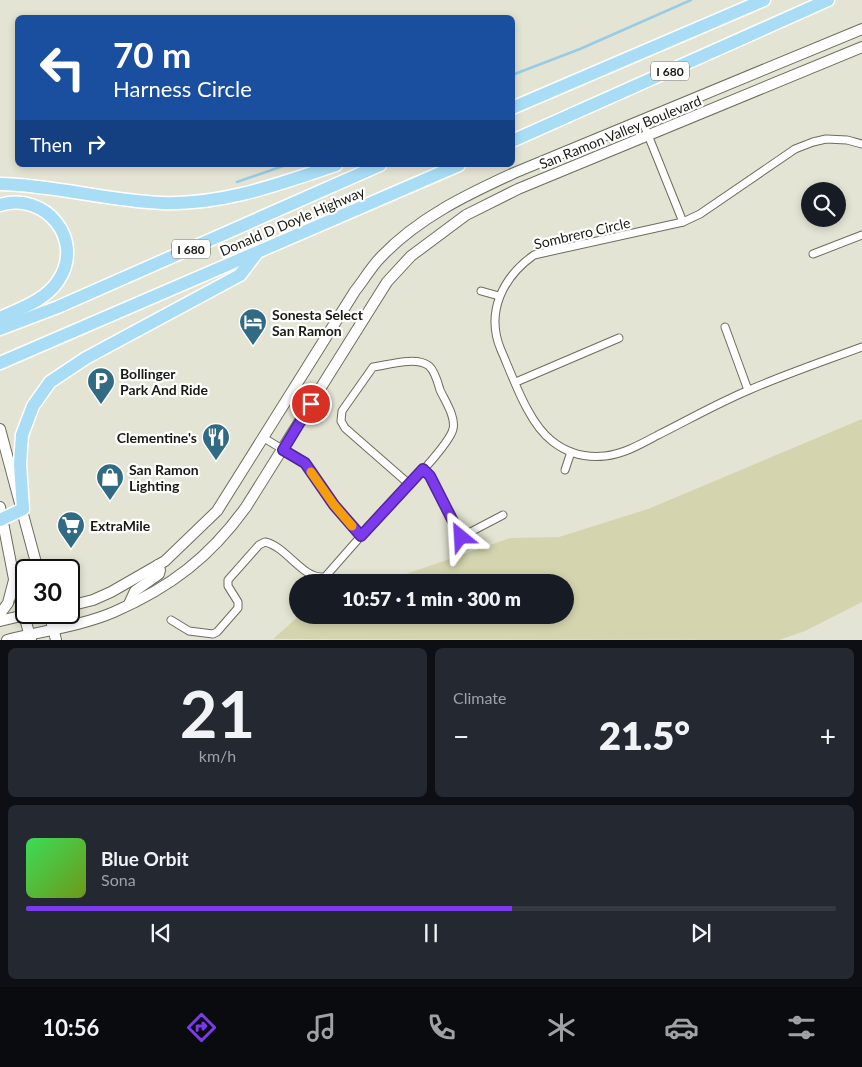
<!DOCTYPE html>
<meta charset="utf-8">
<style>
body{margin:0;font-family:Lato,sans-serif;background:#242831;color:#f1f3f6;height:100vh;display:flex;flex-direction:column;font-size:19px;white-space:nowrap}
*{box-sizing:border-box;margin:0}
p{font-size:16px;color:#9ea1a6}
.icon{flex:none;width:28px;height:28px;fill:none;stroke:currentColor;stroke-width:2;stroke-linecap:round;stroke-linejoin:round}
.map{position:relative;height:640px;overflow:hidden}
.details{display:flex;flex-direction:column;gap:8px;padding:8px;background:#0d0f14;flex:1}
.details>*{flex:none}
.hud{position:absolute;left:15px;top:15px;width:500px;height:152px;border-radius:8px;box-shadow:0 2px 8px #0003;background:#1a4fa0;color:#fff;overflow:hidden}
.buttons{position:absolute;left:801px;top:182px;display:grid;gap:10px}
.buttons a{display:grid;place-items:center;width:45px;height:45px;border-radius:50%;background:#171b24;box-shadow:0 2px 8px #0003;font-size:25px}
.speed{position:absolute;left:15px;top:559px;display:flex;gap:10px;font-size:25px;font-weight:700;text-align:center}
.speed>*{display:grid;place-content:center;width:65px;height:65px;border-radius:50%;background:#171b24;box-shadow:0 2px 8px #0003;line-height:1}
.speed .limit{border:2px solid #111;border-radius:8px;background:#fff;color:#111}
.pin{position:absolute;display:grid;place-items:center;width:42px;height:42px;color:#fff;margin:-21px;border:2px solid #fff;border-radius:50%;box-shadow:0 1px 5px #0007}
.me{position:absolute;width:55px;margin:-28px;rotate:333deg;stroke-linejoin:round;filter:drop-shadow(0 0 4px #0008)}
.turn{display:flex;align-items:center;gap:18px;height:105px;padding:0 15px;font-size:22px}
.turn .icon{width:65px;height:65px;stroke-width:2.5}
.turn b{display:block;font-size:35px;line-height:42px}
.then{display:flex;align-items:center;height:48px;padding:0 15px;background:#0003;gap:10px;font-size:19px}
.big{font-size:38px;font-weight:800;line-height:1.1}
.details .tile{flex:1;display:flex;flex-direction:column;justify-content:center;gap:8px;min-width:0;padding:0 18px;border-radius:8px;background:#242831}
.details .dial{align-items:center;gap:0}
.dial b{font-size:65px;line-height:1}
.song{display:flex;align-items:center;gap:15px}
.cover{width:60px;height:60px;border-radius:8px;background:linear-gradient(135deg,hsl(130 70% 55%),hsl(80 70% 35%))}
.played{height:5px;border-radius:2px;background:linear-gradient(90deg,#7c3aed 60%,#363941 60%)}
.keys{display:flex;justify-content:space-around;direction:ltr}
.heat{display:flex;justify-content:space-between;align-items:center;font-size:28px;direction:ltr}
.details .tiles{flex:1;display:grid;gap:8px;grid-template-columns:1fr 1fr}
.tile:last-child{grid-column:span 2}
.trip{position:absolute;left:289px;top:574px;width:285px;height:50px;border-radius:25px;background:#171b24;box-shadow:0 2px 8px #0003;font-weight:800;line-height:50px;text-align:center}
.tabs{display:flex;height:80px;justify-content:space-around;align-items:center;background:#090b0e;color:#9ea1a6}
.tabs .icon{width:35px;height:35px}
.tabs .active{color:#7c3aed}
.tabs b{font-size:22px;color:#f1f3f6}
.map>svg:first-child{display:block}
.green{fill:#d4d4ae}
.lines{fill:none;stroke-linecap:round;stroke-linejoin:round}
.stream{stroke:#96cce5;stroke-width:2.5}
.street-casing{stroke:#6d6d5e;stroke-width:9}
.secondary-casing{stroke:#6d6d5e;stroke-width:12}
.highway-casing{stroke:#fff;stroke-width:15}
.street{stroke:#fff;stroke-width:7}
.secondary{stroke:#fff;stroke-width:10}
.highway{stroke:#a9ddf6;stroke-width:12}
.route-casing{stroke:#51269a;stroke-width:12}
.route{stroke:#7c3aed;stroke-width:9}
.slow{stroke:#f59e0b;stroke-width:9}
.labels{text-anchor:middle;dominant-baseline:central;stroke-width:4.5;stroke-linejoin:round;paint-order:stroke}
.shield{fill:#fff;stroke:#5f5f5a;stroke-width:1}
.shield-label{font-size:12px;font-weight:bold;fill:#1a1a14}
.street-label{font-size:14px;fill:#1a1a14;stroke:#fff}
.poi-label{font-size:14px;font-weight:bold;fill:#1a1a14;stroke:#fff;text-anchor:start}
</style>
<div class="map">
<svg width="862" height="640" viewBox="0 0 862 640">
<rect width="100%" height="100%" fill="#e4e4d4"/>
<path class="green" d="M862 419V602L805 631 779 640 273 639 300 615H565V582H383L510 538 559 537 648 509Z"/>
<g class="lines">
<g class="stream">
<path d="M512 75 580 49 691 0"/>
<path d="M237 182 286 165"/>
</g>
<g class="street-casing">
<g id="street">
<path d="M642 120 683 222"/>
<path d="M862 144 847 140 826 139 813 142 795 149 700 214 683 222 534 255C503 277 485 312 501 350 513 377 528 423 552 441 567 453 586 458 605 456 624 454 641 444 658 435 688 420 718 403 749 390 786 374 824 361 862 347"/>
<path d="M813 254 862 235"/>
<path d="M481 291 499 296"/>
<path d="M725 327 748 390"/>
<path d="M516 382 619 338"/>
<path d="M423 469 430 477 461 537 503 515"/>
<path d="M565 470 571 452"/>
<path d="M361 536C378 517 449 448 453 429 456 417 445 401 440 390 438 383 435 371 429 366 416 356 388 365 373 367L342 411 341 421 345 428 409 484"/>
<path d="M171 620 189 631 213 634 217 632 238 608V602L228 586V580L259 545 265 542C288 547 301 579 325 577L361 536 334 505 305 463 264 438"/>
</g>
</g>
<g class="secondary-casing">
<g id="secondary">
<path d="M0 429 38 570"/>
<path d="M0 507 14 579 31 640"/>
<path d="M129 604 135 591 159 574 160 570 158 565"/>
<path d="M69 606 93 600 111 592 165 561 217 511 355 291C364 280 371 267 381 257 418 218 466 195 514 173L862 29"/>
<path d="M49 612 56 640"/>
<path d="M0 614 8 603 14 580"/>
<path d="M0 621 38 612"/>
<path d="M7 640C42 631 81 626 114 612 171 587 210 557 246 507L387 282 411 256 466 215 518 189 862 47"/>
</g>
</g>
<g class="highway-casing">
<g id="highway">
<path d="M512 108 764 0"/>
<path d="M512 141 828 0"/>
<path d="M0 184C55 185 108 201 162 203 224 205 279 184 336 165"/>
<path d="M0 205C45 191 86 240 58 281 46 300 19 309 0 318"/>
<path d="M0 329 58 307 380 165"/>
<path d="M0 363 459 165"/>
<path d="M0 520 23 509 20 464 22 435 33 406 50 382 86 358 240 275 256 254"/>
</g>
</g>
<use href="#street" class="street"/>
<use href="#secondary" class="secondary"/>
<use href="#highway" class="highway"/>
</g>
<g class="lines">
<g class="route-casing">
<path id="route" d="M311 404 283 450 305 463 334 505 361 536 423 469 430 476 461 537"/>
</g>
<use href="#route" class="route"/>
<path class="slow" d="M311 472 334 505 352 526"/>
</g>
<defs>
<g id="hotel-pin" transform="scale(1.4375)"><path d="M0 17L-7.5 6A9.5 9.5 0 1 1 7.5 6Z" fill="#306a83" stroke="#fff"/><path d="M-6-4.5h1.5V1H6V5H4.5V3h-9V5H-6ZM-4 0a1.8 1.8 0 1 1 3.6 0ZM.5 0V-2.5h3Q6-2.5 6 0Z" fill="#fff"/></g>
<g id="parking-pin" transform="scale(1.4375)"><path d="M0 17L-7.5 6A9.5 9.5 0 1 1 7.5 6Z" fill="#306a83" stroke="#fff"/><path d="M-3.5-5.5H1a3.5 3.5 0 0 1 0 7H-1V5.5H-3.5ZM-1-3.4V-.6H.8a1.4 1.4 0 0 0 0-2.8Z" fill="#fff"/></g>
<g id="restaurant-pin" transform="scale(1.4375)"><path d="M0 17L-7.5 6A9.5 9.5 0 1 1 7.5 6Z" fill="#306a83" stroke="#fff"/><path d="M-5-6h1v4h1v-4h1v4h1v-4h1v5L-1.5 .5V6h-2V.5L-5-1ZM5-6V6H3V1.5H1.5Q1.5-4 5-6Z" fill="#fff"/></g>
<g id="shop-pin" transform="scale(1.4375)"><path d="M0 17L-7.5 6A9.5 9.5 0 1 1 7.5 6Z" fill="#306a83" stroke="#fff"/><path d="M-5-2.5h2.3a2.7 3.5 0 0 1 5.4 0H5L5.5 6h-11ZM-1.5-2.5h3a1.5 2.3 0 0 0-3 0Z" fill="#fff"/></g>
<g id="supermarket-pin" transform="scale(1.4375)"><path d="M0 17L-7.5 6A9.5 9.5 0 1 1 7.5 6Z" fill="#306a83" stroke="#fff"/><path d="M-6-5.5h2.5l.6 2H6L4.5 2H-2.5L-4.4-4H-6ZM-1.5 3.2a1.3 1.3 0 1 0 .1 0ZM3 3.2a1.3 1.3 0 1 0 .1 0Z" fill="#fff"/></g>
</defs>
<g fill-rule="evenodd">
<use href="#hotel-pin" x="253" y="322"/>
<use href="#parking-pin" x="101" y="381"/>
<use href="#restaurant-pin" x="216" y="437"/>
<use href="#shop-pin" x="110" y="477"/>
<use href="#supermarket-pin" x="71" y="525"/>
</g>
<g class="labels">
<g class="shield">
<rect x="651" y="61.5" width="38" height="19" rx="4"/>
<rect x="172" y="239.5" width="38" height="19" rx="4"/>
</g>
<g class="shield-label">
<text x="670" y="71">I 680</text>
<text x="191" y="249">I 680</text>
</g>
<g class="street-label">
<text transform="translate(620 132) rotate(-22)">San Ramon Valley Boulevard</text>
<text transform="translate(292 221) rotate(-23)">Donald D Doyle Highway</text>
<text transform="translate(582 233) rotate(-13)">Sombrero Circle</text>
</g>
<g class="poi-label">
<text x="272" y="314">Sonesta Select<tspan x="272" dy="16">San Ramon</tspan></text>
<text x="120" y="373">Bollinger<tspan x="120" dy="16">Park And Ride</tspan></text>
<text x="197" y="437" text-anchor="end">Clementine's</text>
<text x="129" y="469">San Ramon<tspan x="129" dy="16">Lighting</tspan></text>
<text x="90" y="525">ExtraMile</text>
</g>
</g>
</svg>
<div class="buttons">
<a><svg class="icon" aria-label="search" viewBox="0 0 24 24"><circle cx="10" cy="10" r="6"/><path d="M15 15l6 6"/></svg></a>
</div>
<div class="speed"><div class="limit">30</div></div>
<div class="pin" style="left:311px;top:404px;background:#d93025"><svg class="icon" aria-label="arrive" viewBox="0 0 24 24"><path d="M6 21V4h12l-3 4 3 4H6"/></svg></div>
<svg class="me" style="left:461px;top:537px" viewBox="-20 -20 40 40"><path d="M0-17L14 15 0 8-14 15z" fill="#7c3aed" stroke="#fff" stroke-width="4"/></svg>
<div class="trip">10:57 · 1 min · 300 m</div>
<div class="hud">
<div class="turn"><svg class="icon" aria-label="left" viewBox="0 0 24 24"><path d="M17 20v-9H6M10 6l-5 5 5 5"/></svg><div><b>70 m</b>Harness Circle</div></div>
<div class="then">Then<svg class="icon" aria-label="right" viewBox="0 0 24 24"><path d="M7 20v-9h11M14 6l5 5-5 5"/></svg></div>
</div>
</div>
<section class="details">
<div class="tiles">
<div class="tile dial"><b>21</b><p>km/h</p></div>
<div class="tile"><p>Climate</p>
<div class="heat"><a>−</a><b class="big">21.5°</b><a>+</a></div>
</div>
<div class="tile">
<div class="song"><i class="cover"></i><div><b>Blue Orbit</b><p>Sona</p></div></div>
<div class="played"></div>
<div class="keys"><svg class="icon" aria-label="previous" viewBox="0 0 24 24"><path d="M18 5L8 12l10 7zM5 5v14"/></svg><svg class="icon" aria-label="pause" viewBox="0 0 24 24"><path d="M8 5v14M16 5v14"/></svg><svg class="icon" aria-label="next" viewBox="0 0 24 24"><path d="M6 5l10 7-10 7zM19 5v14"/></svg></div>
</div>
</div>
</section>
<nav class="tabs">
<b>10:56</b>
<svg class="icon active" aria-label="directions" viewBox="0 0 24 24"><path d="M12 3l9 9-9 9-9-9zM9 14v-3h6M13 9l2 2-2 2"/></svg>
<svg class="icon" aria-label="music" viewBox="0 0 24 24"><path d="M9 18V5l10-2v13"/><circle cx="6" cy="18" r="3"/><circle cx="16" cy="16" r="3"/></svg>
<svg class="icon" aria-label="phone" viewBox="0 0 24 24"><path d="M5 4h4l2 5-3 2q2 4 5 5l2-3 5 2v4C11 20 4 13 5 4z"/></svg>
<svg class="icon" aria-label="climate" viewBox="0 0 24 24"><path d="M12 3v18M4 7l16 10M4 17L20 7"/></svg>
<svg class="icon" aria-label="car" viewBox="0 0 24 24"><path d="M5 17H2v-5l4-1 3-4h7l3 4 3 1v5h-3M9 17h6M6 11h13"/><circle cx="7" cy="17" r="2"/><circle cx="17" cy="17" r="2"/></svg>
<svg class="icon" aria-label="filters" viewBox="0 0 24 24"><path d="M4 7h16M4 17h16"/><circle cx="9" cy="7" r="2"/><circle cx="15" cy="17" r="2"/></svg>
</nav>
